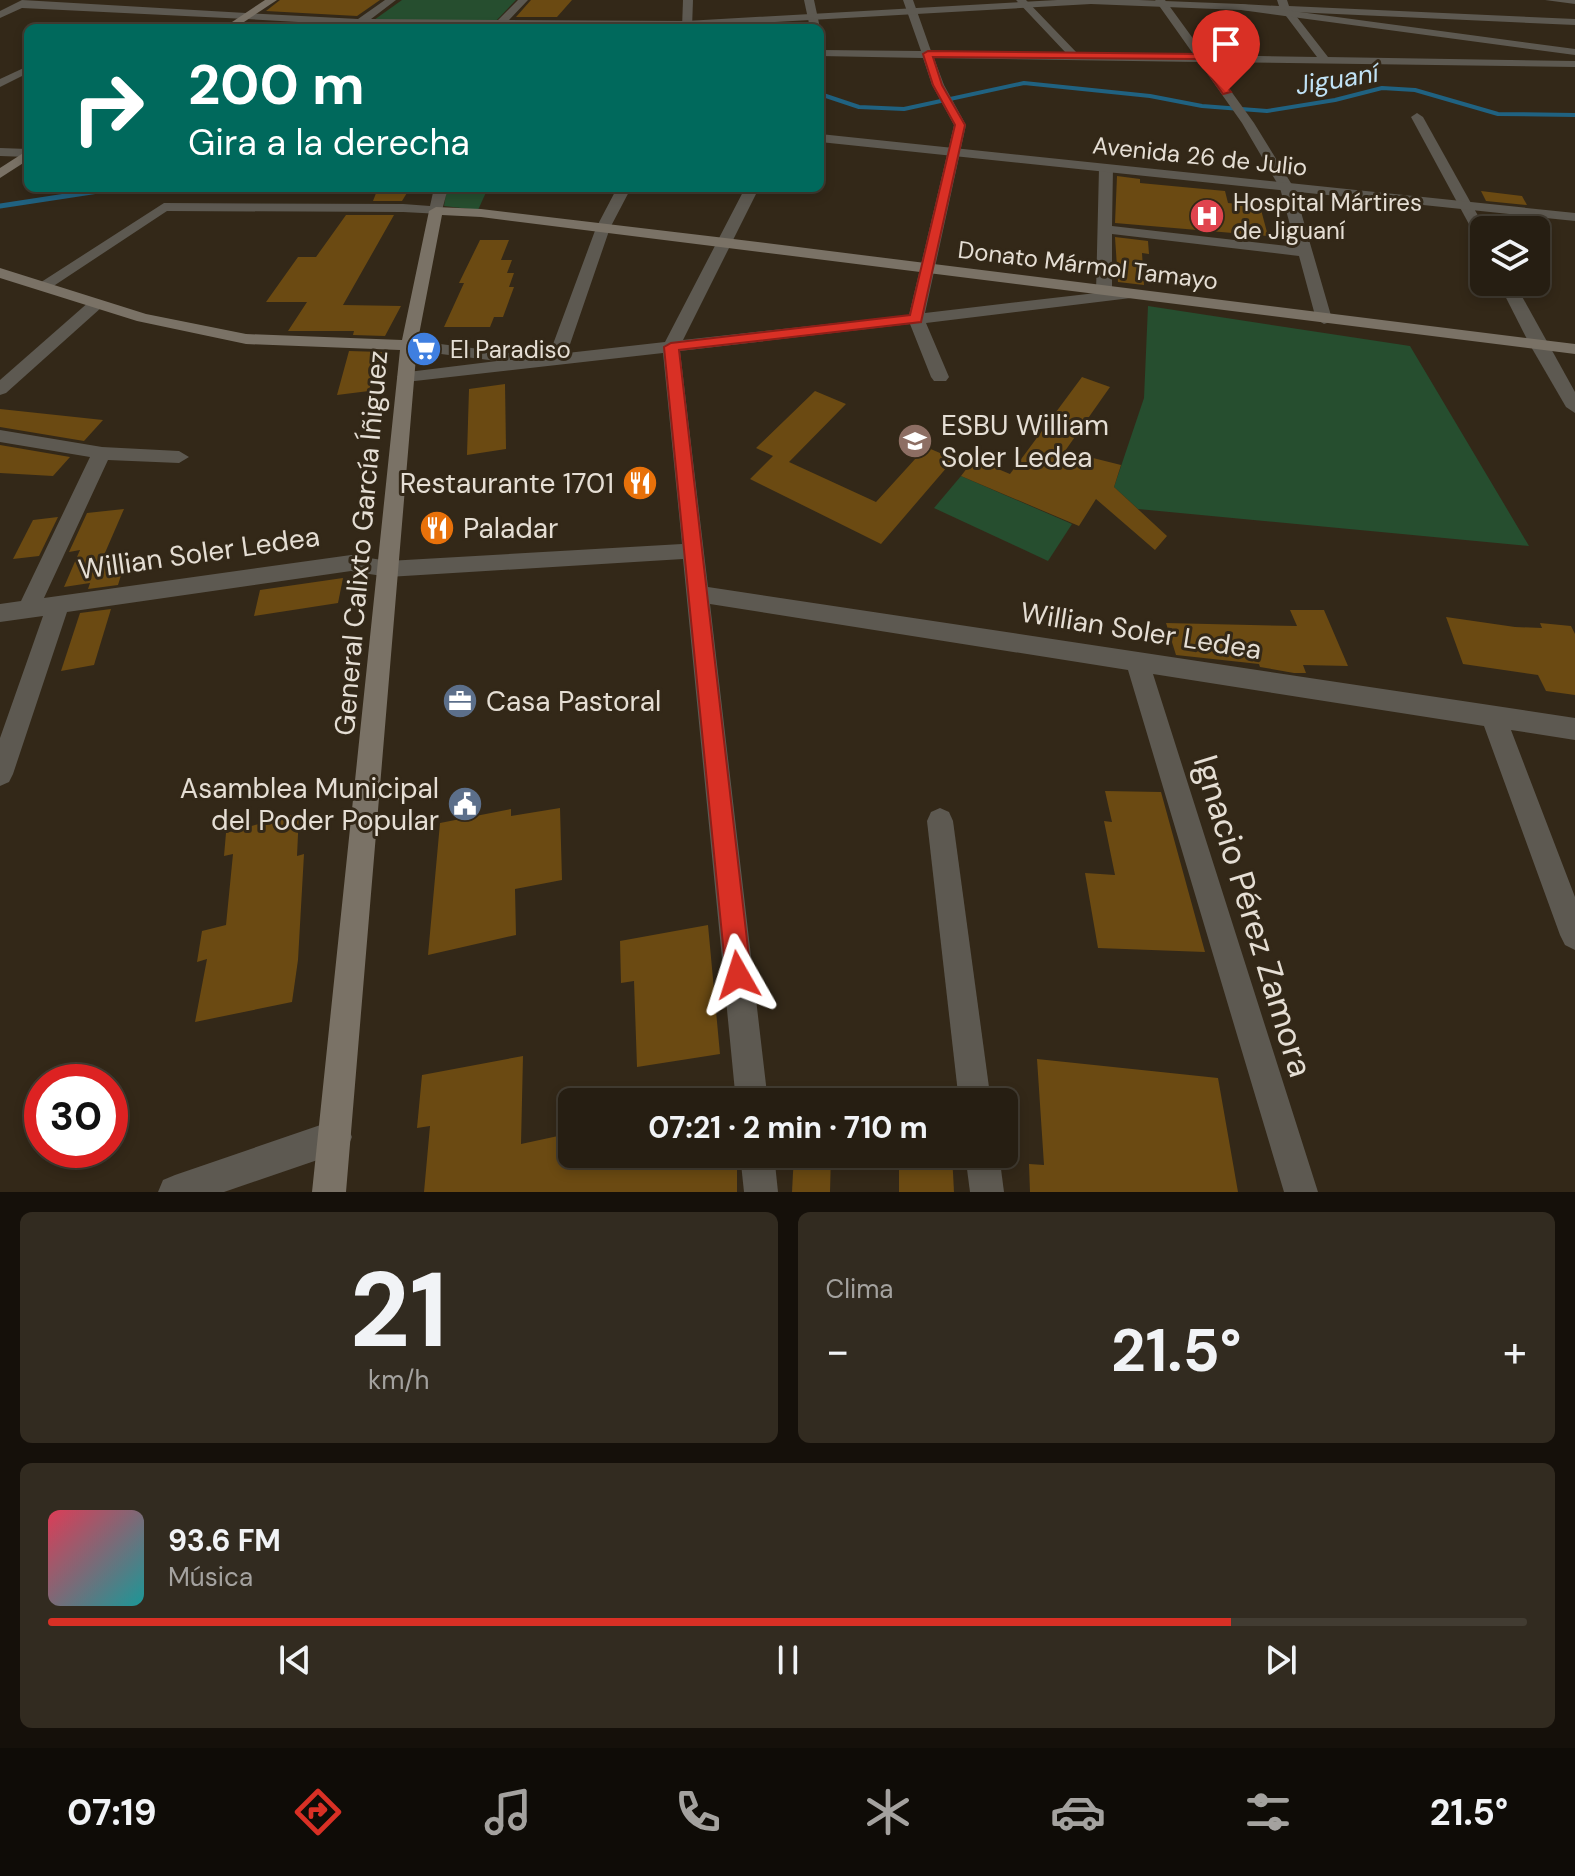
<!DOCTYPE html>
<html lang="es">
<meta charset="utf-8">
<style>
body{margin:0;font-family:"DM Sans",sans-serif;background:#322b20;color:#f1f3f6;height:100vh;display:flex;flex-direction:column;font-size:30px;white-space:nowrap}
*{box-sizing:border-box;margin:0}
p{font-size:26px;color:#a4a29f}
.icon{flex:none;width:44px;height:44px;fill:none;stroke:currentColor;stroke-width:2;stroke-linecap:round;stroke-linejoin:round}
.map{position:relative;height:1192px;overflow:hidden}
.panel{display:flex;flex-direction:column;gap:20px;padding:20px;background:#15100a;flex:1}
.panel>*{flex:none}
.banner{position:absolute;left:24px;top:24px;width:800px;height:168px;border-radius:12px;box-shadow:0 4px 12px #0003,0 0 0 2px #423c32;background:#00695c;color:#fff;overflow:hidden}
.tools{position:absolute;left:1470px;top:216px;display:grid;gap:16px}
.tools a{display:grid;place-items:center;width:80px;height:80px;border-radius:12px;background:#261e12;box-shadow:0 4px 12px #0003,0 0 0 2px #423c32;font-size:40px}
.speed{position:absolute;left:24px;top:1064px;display:flex;gap:16px;font-size:40px;font-weight:700;text-align:center}
.speed>*{display:grid;place-content:center;width:104px;height:104px;border-radius:50%;background:#261e12;box-shadow:0 4px 12px #0003,0 0 0 2px #423c32;line-height:1}
.speed .limit{border:12px solid #d22;background:#fff;color:#111}
.pin{position:absolute;display:grid;place-items:center;width:68px;height:68px;color:#fff;margin:-82px -34px;border-radius:50% 50% 50% 0;rotate:-45deg;box-shadow:0 0 8px #0007}
.pin .icon{rotate:45deg}
.me{position:absolute;width:88px;margin:-44px;rotate:354deg;stroke-linejoin:round;filter:drop-shadow(0 0 6px #0008)}
.turn{display:flex;align-items:center;gap:28px;height:168px;padding:0 32px;font-size:36px}
.turn .icon{width:104px;height:104px;stroke-width:2.5}
.turn b{display:block;font-size:56px;line-height:68px}
.big{font-size:60px;font-weight:700;line-height:1.1}
.panel .tile{flex:1;display:flex;flex-direction:column;justify-content:center;gap:12px;min-width:0;padding:0 28px;border-radius:12px;background:#322b20}
.panel .dial{align-items:center;gap:0}
.dial b{font-size:104px;line-height:1}
.song{display:flex;align-items:center;gap:24px}
.cover{width:96px;height:96px;border-radius:12px;background:linear-gradient(135deg,hsl(350 70% 55%),hsl(180 70% 35%))}
.played{height:8px;border-radius:4px;background:linear-gradient(90deg,#d93025 80%,#423c32 80%)}
.keys{display:flex;justify-content:space-around;direction:ltr}
.heat{display:flex;justify-content:space-between;align-items:center;font-size:44px;direction:ltr}
.panel .tiles{flex:1;display:grid;gap:20px;grid-template-columns:1fr 1fr}
.tile:last-child{grid-column:span 2}
.trip{position:absolute;left:558px;top:1088px;width:460px;height:80px;border-radius:12px;background:#261e12;box-shadow:0 4px 12px #0003,0 0 0 2px #423c32;font-weight:700;line-height:80px;text-align:center}
.tab-bar{display:flex;height:128px;justify-content:space-around;align-items:center;background:#0f0c07;color:#a4a29f}
.tab-bar .icon{width:56px;height:56px}
.tab-bar .active{color:#d93025}
.tab-bar b{font-size:36px;color:#f1f3f6}
.map>svg:first-child{display:block}
.green{fill:#264e2f}
.lines{fill:none;stroke-linecap:round;stroke-linejoin:round}
.stream-far1{stroke:#206281;stroke-width:4}
.stream{stroke:#206281;stroke-width:5}
.building{fill:#6b4a12}
.pedestrian{fill:#5d5951;fill-rule:evenodd}
.minor{fill:#5d5951;fill-rule:evenodd}
.tertiary{fill:#5d5951;fill-rule:evenodd}
.secondary{fill:#7a7266;fill-rule:evenodd}
.route{fill:#d93025;stroke:#8d1f18;stroke-width:2}
.labels{text-anchor:middle;dominant-baseline:central;stroke-width:6;stroke-linejoin:round;paint-order:stroke}
.far-street-label{font-size:24px;fill:#e5ded4;stroke:#332818}
.far-poi-label{font-size:24px;fill:#e5ded4;stroke:#332818;text-anchor:start}
.far-water-label{font-size:26px;font-style:italic;fill:#c0e2f5;stroke:#332818}
.poi-label{font-size:28px;fill:#e5ded4;stroke:#332818;text-anchor:start}
.street-label{font-size:28px;fill:#e5ded4;stroke:#332818}
.near-street-label{font-size:34px;fill:#e5ded4;stroke:#332818}
</style>
<div class="map">
<svg width="1575" height="1192" viewBox="0 0 1575 1192">
<rect width="100%" height="100%" fill="#332818"/>
<g class="green">
<path d="M402 0H516L494 23 374 20Z"/>
<path d="M447 188H488L478 210 444 206Z"/>
<path d="M1148 306 1410 346 1529 546 1138 509 1114 487 1144 398Z"/>
<path d="M961 476 1072 524 1048 561 934 508Z"/>
</g>
<g class="lines">
<path class="stream-far1" d="M820 94 859 107 904 109 1024 83 1150 96 1202 106 1267 111 1335 100 1382 88 1415 90 1498 114 1575 115"/>
<path class="stream" d="M0 206 118 188"/>
</g>
<g class="building">
<path d="M280 0H380L357 16 266 11Z"/>
<path d="M531 0H572L557 17H516Z"/>
<path d="M249 22 345 28H240Z"/>
<path d="M1117 176 1140 179V183L1225 191 1228 203 1260 206 1268 236 1115 223Z"/>
<path d="M378 188H410L402 201H373Z"/>
<path d="M1481 191 1522 196 1527 205 1486 201Z"/>
<path d="M346 215H394L343 305 401 306 385 336 353 335 354 331H288L307 302H266L298 257H316Z"/>
<path d="M1492 215 1534 220 1539 230H1499Z"/>
<path d="M1115 237 1148 241 1149 254 1142 253 1144 285 1118 282Z"/>
<path d="M480 240H509L501 260H512L507 273H514L509 287H514L503 317H494L490 327H444L464 283H459Z"/>
<path d="M349 351 382 352 377 377H372L369 391 337 395Z"/>
<path d="M1082 377 1110 387 1065 451 1121 465 1114 487 1167 536 1155 550 1096 499 1079 526 961 476 974 459 1010 474Z"/>
<path d="M505 384 506 449 467 455 469 389Z"/>
<path d="M815 391 846 404 789 462 876 502 926 447 954 459 881 544 750 479 773 456 756 448Z"/>
<path d="M0 409 103 420 84 441 0 427Z"/>
<path d="M0 445 70 457 53 476 0 473Z"/>
<path d="M124 509 101 562 126 559 118 585 88 589 90 583 64 587 80 550 69 552 87 513Z"/>
<path d="M58 517 39 556 13 559 33 520Z"/>
<path d="M343 578 338 603 254 616 260 590Z"/>
<path d="M111 609 94 665 61 671 80 613Z"/>
<path d="M1290 610H1324L1348 666 1303 665 1306 673H1294L1260 667 1259 664 1176 655 1166 623 1297 626Z"/>
<path d="M1446 617 1515 627 1542 628 1540 623 1571 626 1575 634V695L1546 691 1538 675 1463 664Z"/>
<path d="M1105 791 1161 792 1205 952 1098 948 1085 873 1115 875 1104 821 1112 822Z"/>
<path d="M560 808 562 880 515 889 516 935 428 955 440 823 511 809V816Z"/>
<path d="M299 813 297 856 304 854 298 960 292 1002 195 1022 207 959 197 962 202 931 226 925 233 854 224 856 226 833Z"/>
<path d="M708 925 720 1054 637 1067 634 981 621 983 620 941Z"/>
<path d="M523 1056 521 1144 572 1133V1154H737V1192H424L430 1126 417 1128 422 1075Z"/>
<path d="M1037 1059 1218 1078 1238 1192H1030L1029 1164 1044 1165Z"/>
<path d="M794 1154H831L830 1192H792Z"/>
<path d="M899 1154H952L954 1192H899Z"/>
</g>
<g class="lines">
<path class="pedestrian" d="M434 188H448L441 214 403 212 396 208 403 204 430 206Z"/>
<g class="minor">
<path d="M22 0 246 13 251 16 246 19 22 8 0 18V11Z"/>
<path d="M683 0H693L692 28H682Z"/>
<path d="M804 0H814L820 28H810Z"/>
<path d="M903 0H913L931 51 1066 53 1016 0H1026L1078 54 1194 55 1155 0H1165L1205 55 1317 57 1283 12 1241 10 1236 7 1241 4 1279 6 1277 0H1287L1289 6 1575 19V25L1293 12 1328 57 1575 61V67L1210 62 1254 123 1294 188 1332 319 1330 322 1324 324 1316 319 1299 256 1112 234V292L1133 289 1141 294 1139 297 926 323 949 377 946 381H934L931 377 910 324 680 351 708 587 1575 718V740L1511 730 1575 897V950L1565 945 1560 935 1484 726 1153 674 1318 1192H1284L1128 670 710 604 768 1102H736L683 559 388 577 351 571 67 612 13 774 9 782 0 786V738L43 616 0 622V604L21 601 90 457 0 442V430L102 447 179 451 189 457 179 463 108 460 44 598 351 555 388 561 682 544 663 353 406 382 397 377 400 373 497 361 409 350 401 345 409 340 503 352 509 353 510 360 549 355 596 228 617 188H631L610 228 567 353 665 342 745 188H759L683 340 909 315 954 125 932 85 923 58 820 56V50L921 51ZM934 58 1199 62 1242 123 1280 188 1296 247 1112 226 1113 168 1106 164 1099 168 1096 293 925 313 966 125 944 85Z"/>
<path d="M1545 0H1575V4Z"/>
<path d="M28 66V73L0 87V79Z"/>
<path d="M1417 113 1423 117 1486 230 1484 243 1477 239 1411 117Z"/>
<path d="M0 148 28 149V157L0 156Z"/>
<path d="M164 203 403 204 410 208 403 212 167 211 49 289H37L35 286Z"/>
<path d="M1498 282H1514L1575 392V413L1566 407 1530 345Z"/>
<path d="M96 299 104 304 102 307 6 393 0 395V380L90 301Z"/>
<path d="M940 808 949 812 953 821 991 1102H959L927 821 931 812Z"/>
<path d="M335 1120 347 1125 352 1137 347 1149 335 1154 224 1192H158L163 1180 175 1175Z"/>
<path d="M740 1154H774L778 1192H744Z"/>
<path d="M965 1154H999L1004 1192H970Z"/>
</g>
<g class="tertiary">
<path d="M385 0H396L371 19 498 20 518 0H528L509 20 686 21 1057 0H1139L1241 4 1575 49V55L1241 10 1091 4 686 27 363 25 356 28 351 25 246 19 241 16 246 13 358 19Z"/>
<path d="M820 134 1575 213V221L820 142Z"/>
</g>
<g class="secondary">
<path d="M265 0H277L235 28H223Z"/>
<path d="M28 150V160L0 178V168Z"/>
<path d="M436 207 481 209 725 238 1575 344V354L481 217 442 215 417 345 346 1192H312L400 350 246 344 137 321 0 278V268L146 314 246 334 402 340 429 211Z"/>
</g>
</g>
<path class="route" d="M928 51 1201 54 1231 92 1223 94 1198 59 933 57 942 85 965 125 921 322 679 350 751 975 747 984 738 987 729 984 726 975 664 347 671 343 910 315 955 125 933 85 923 54Z"/>
<defs>
<g id="hospital-disc" transform="scale(1.8)"><circle r="9.5" fill="#e0444e" stroke="#332818"/><path d="M-5-5h3v3.5h4V-5h3V5h-3V1.5h-4V5h-3Z" fill="#fff"/></g>
<g id="supermarket-disc" transform="scale(1.8)"><circle r="9.5" fill="#3f7fe0" stroke="#332818"/><path d="M-6-5.5h2.5l.6 2H6L4.5 2H-2.5L-4.4-4H-6ZM-1.5 3.2a1.3 1.3 0 1 0 .1 0ZM3 3.2a1.3 1.3 0 1 0 .1 0Z" fill="#fff"/></g>
<g id="school-disc" transform="scale(1.8)"><circle r="9.5" fill="#8d6e63" stroke="#332818"/><path d="M0-5L7-2L0 1L-7-2ZM-4 1L0 2.5L4 1V4Q0 6-4 4Z" fill="#fff"/></g>
<g id="restaurant-disc" transform="scale(1.8)"><circle r="9.5" fill="#e8710a" stroke="#332818"/><path d="M-5-6h1v4h1v-4h1v4h1v-4h1v5L-1.5 .5V6h-2V.5L-5-1ZM5-6V6H3V1.5H1.5Q1.5-4 5-6Z" fill="#fff"/></g>
<g id="office-disc" transform="scale(1.8)"><circle r="9.5" fill="#5c6f8a" stroke="#332818"/><path d="M-6-3h4V-5.5h4V-3h4V5H-6ZM-1-4.5V-3h2v-1.5ZM-6 0V1H6V0Z" fill="#fff"/></g>
<g id="civic-disc" transform="scale(1.8)"><circle r="9.5" fill="#5c6f8a" stroke="#332818"/><path d="M-.6-6.5H3V-4.5H.6V-3L4-1V1h2V6H-6V1h2V-1L-.6-3ZM-1.2 2.5V6h2.4V2.5Z" fill="#fff"/></g>
</defs>
<g fill-rule="evenodd">
<use href="#hospital-disc" x="1207" y="216"/>
<use href="#supermarket-disc" x="424" y="349"/>
<use href="#school-disc" x="915" y="441"/>
<use href="#restaurant-disc" x="640" y="483"/>
<use href="#restaurant-disc" x="437" y="528"/>
<use href="#office-disc" x="460" y="701"/>
<use href="#civic-disc" x="465" y="804"/>
</g>
<g class="labels">
<g class="far-street-label">
<text transform="translate(1200 156) rotate(6)">Avenida 26 de Julio</text>
<text transform="translate(1088 265) rotate(7)">Donato Mármol Tamayo</text>
</g>
<g class="far-poi-label">
<text x="1233" y="202">Hospital Mártires<tspan x="1233" dy="28">de Jiguaní</tspan></text>
<text x="450" y="349">El Paradiso</text>
</g>
<g class="far-water-label">
<text transform="translate(1337 79) rotate(-9)">Jiguaní</text>
</g>
<g class="poi-label">
<text x="941" y="425">ESBU William<tspan x="941" dy="32">Soler Ledea</tspan></text>
<text x="614" y="483" text-anchor="end">Restaurante 1701</text>
<text x="463" y="528">Paladar</text>
<text x="486" y="701">Casa Pastoral</text>
<text x="439" y="788" text-anchor="end">Asamblea Municipal<tspan x="439" dy="32">del Poder Popular</tspan></text>
</g>
<g class="street-label">
<text transform="translate(361 543) rotate(-85)">General Calixto García Íñiguez</text>
<text transform="translate(199 553) rotate(-8)">Willian Soler Ledea</text>
<text transform="translate(1141 631) rotate(9)">Willian Soler Ledea</text>
</g>
<g class="near-street-label">
<text transform="translate(1253 916) rotate(73)">Ignacio Pérez Zamora</text>
</g>
</g>
</svg>
<div class="tools">
<a><svg class="icon" aria-label="layers" viewBox="0 0 24 24"><path d="M12 4l9 5-9 5-9-5zM3 14l9 5 9-5"/></svg></a>
</div>
<div class="speed"><div class="limit">30</div></div>
<div class="pin" style="left:1226px;top:92px;background:#d93025"><svg class="icon" aria-label="arrive" viewBox="0 0 24 24"><path d="M6 21V4h12l-3 4 3 4H6"/></svg></div>
<svg class="me" style="left:738px;top:975px" viewBox="-20 -20 40 40"><path d="M0-17L14 15 0 8-14 15z" fill="#d93025" stroke="#fff" stroke-width="4"/></svg>
<div class="trip">07:21 · 2 min · 710 m</div>
<div class="banner">
<div class="turn"><svg class="icon" aria-label="right" viewBox="0 0 24 24"><path d="M7 20v-9h11M14 6l5 5-5 5"/></svg><div><b>200 m</b>Gira a la derecha</div></div>
</div>
</div>
<section class="panel">
<div class="tiles">
<div class="tile dial"><b>21</b><p>km/h</p></div>
<div class="tile"><p>Clima</p>
<div class="heat"><a>−</a><b class="big">21.5°</b><a>+</a></div>
</div>
<div class="tile">
<div class="song"><i class="cover"></i><div><b>93.6 FM</b><p>Música</p></div></div>
<div class="played"></div>
<div class="keys"><svg class="icon" aria-label="previous" viewBox="0 0 24 24"><path d="M18 5L8 12l10 7zM5 5v14"/></svg><svg class="icon" aria-label="pause" viewBox="0 0 24 24"><path d="M8 5v14M16 5v14"/></svg><svg class="icon" aria-label="next" viewBox="0 0 24 24"><path d="M6 5l10 7-10 7zM19 5v14"/></svg></div>
</div>
</div>
</section>
<nav class="tab-bar">
<b>07:19</b>
<svg class="icon active" aria-label="directions" viewBox="0 0 24 24"><path d="M12 3l9 9-9 9-9-9zM9 14v-3h6M13 9l2 2-2 2"/></svg>
<svg class="icon" aria-label="music" viewBox="0 0 24 24"><path d="M9 18V5l10-2v13"/><circle cx="6" cy="18" r="3"/><circle cx="16" cy="16" r="3"/></svg>
<svg class="icon" aria-label="phone" viewBox="0 0 24 24"><path d="M5 4h4l2 5-3 2q2 4 5 5l2-3 5 2v4C11 20 4 13 5 4z"/></svg>
<svg class="icon" aria-label="climate" viewBox="0 0 24 24"><path d="M12 3v18M4 7l16 10M4 17L20 7"/></svg>
<svg class="icon" aria-label="car" viewBox="0 0 24 24"><path d="M5 17H2v-5l4-1 3-4h7l3 4 3 1v5h-3M9 17h6M6 11h13"/><circle cx="7" cy="17" r="2"/><circle cx="17" cy="17" r="2"/></svg>
<svg class="icon" aria-label="filters" viewBox="0 0 24 24"><path d="M4 7h16M4 17h16"/><circle cx="9" cy="7" r="2"/><circle cx="15" cy="17" r="2"/></svg>
<b>21.5°</b>
</nav>
